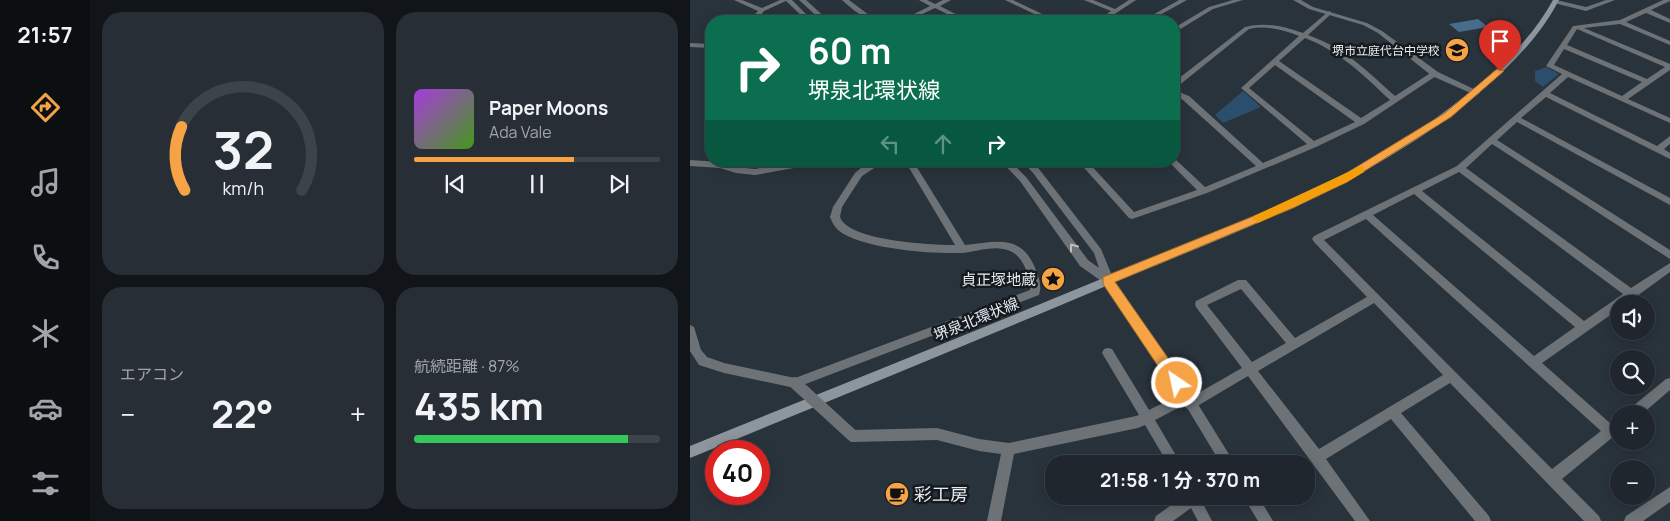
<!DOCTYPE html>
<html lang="ja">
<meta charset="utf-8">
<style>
body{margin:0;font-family:Manrope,"Noto Sans JP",sans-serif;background:#272e35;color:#f1f3f6;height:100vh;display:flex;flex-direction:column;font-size:19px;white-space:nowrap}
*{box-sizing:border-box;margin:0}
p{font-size:16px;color:#a1a5aa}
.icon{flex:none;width:28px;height:28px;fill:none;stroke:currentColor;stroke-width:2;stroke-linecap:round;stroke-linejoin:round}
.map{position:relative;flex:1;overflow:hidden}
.panel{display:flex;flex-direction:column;gap:12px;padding:12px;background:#111519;width:600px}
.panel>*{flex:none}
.hud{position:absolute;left:15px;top:15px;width:475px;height:152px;border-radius:20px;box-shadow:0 2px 12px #0003,0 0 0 1px #3c4349;background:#0b6e4f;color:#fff;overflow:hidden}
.fabs{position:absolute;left:920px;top:295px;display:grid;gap:10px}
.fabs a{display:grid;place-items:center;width:45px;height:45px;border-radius:50%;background:#1f262d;box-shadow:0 2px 12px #0003,0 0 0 1px #3c4349;font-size:25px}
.speed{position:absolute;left:15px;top:440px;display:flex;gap:10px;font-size:25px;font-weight:700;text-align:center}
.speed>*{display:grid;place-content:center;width:65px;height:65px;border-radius:50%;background:#1f262d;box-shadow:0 2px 12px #0003,0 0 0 1px #3c4349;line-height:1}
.speed .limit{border:8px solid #d22;background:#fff;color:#111}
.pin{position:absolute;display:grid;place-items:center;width:42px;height:42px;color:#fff;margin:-51px -21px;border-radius:50% 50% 50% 0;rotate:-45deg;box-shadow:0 0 5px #0007}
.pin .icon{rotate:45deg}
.me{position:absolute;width:55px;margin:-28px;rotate:326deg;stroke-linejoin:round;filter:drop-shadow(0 0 4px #0008)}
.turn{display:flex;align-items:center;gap:18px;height:105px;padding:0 20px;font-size:22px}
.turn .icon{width:65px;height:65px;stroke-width:2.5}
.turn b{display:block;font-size:35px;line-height:42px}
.lanes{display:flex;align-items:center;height:48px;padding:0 20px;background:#0003;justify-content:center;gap:25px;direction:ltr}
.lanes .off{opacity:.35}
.big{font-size:38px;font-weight:700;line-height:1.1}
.panel .tile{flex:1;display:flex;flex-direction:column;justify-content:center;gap:8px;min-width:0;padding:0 18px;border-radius:20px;background:#272e35}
.panel .dial{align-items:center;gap:0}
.dial svg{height:130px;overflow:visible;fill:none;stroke:#3c4349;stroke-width:7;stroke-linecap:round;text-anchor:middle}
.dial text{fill:#f1f3f6;stroke:none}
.song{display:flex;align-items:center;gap:15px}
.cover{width:60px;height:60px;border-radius:8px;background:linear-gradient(135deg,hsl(280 70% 55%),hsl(100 70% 35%))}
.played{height:5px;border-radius:2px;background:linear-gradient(90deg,#f5a345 65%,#3c4349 65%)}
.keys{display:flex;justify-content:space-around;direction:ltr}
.heat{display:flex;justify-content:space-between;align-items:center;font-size:28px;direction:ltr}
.charge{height:8px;border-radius:4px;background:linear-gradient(90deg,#34c759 87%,#3c4349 0)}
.panel .tiles{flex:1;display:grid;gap:12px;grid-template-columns:repeat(2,1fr)}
.trip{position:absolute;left:355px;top:455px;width:270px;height:50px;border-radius:20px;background:#1f262d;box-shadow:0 2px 12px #0003,0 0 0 1px #3c4349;font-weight:700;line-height:50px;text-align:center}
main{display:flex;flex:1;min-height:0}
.tab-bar{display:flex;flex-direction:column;width:90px;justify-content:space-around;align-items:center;background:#0c0f12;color:#a1a5aa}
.tab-bar .icon{width:35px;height:35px}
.tab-bar .current{color:#f5a345}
.tab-bar b{font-size:22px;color:#f1f3f6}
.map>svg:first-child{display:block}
.green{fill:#2b4e6d}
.water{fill:#476c8c}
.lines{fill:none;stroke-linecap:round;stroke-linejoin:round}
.minor{fill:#6d7277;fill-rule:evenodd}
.tertiary{fill:#6d7277;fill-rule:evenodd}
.secondary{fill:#8d969d;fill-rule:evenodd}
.minor-bridge{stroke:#6d7277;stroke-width:12}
.oneway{stroke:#bac0c6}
.route{fill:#f5a345;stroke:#9f6a2d}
.slow{fill:#f59e0b}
.labels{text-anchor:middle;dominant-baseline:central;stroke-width:5;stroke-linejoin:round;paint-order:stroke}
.far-poi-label{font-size:12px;fill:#e3eaf0;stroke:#161a1e;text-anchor:end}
.poi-label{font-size:15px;fill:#e3eaf0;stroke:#161a1e;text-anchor:end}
.street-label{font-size:15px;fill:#e3eaf0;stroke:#161a1e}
.near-poi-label{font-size:18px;fill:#e3eaf0;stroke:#161a1e;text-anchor:start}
</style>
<main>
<nav class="tab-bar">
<b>21:57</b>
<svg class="icon current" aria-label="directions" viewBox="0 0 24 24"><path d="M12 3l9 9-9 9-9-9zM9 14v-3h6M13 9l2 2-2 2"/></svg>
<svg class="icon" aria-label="music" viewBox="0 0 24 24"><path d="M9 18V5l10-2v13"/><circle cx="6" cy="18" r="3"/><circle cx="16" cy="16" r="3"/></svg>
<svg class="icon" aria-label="phone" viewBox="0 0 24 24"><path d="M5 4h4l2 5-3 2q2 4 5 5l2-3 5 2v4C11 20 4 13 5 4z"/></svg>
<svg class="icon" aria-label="climate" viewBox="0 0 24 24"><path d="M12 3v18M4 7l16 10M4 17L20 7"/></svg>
<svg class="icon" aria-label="car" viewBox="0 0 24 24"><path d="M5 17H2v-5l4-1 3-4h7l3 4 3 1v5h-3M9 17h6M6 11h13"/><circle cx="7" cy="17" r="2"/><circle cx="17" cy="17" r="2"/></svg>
<svg class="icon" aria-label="filters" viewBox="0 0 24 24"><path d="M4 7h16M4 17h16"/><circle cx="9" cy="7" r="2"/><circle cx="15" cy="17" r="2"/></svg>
</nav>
<section class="panel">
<div class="tiles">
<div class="tile dial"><svg viewBox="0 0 100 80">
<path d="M14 69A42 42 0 1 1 86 69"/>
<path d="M14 69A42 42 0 0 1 12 30" stroke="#f5a345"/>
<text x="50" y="56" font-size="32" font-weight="700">32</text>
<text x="50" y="72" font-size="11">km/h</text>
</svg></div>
<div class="tile">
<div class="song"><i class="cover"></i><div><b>Paper Moons</b><p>Ada Vale</p></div></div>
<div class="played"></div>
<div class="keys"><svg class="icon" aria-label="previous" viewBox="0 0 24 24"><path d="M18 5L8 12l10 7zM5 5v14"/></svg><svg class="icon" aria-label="pause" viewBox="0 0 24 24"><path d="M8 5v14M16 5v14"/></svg><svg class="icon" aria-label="next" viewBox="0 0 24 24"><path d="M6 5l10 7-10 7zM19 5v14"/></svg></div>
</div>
<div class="tile"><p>エアコン</p>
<div class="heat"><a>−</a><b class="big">22°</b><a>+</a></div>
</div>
<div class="tile"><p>航続距離 · 87%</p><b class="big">435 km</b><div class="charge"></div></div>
</div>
</section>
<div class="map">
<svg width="980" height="521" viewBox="0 0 980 521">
<rect width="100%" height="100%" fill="#29333c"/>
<g class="green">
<path d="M856 67 869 74 853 87 845 81V71Z"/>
<path d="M553 91 571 107 533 123 525 115Z"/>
</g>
<path class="water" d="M788 19 798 27 769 32 759 24Z"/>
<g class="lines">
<g class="minor">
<path d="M44 0H52L72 8 90 0H98L74 11 66 21 59 20 68 11Z"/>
<path d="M152 0H159L179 15 192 21C177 22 163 10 152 0Z"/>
<path d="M229 0H237L245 4 253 0H261L250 6 279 21H271L245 8 218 21H210L240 6Z"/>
<path d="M315 0H323L367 21H359Z"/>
<path d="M394 0H403L425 9 439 0H446L414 21H407L421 11Z"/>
<path d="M543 0H553L523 9 484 33V28L519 7Z"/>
<path d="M866 0 896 7 916 0H925L896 11 864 3 863 2Z"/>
<path d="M973 0H980V1L961 10 980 19V23L956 13 936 22 980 41V45L930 24 894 28 980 64V70L938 99 980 118V123L878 77 860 93 967 146 980 136V144L974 149 980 153V159L856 97 831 118 980 198V205L827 122 807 140 980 250V259L802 144 776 168 941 288 980 263V272L936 304H929V309L852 363 920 423 929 418V432L872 479 909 516 911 521H894L760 383 711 413 799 516 801 521H785L701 419 636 459 680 521H665L558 376 504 408 500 410 496 408 494 405 465 420 491 464H478L455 425 448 428 324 454 311 521H297L311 454 289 451 247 440 163 442 159 440 157 436 159 432 163 430 247 428 289 439 319 443 446 416 449 415 412 353 414 349 418 348 422 349 459 410 497 391 501 393 503 396 552 368 506 307 505 304 506 301 548 280H556L605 338 677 297 624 242 622 239 624 236 767 166 872 74 856 66 883 26 930 20ZM887 29 975 67 957 79 877 45ZM874 49 952 82 932 96 864 65ZM769 172 933 294 894 321 732 191ZM724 194 885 327 844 356 683 215ZM676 219 911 431 862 469 634 240ZM551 289 596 343 562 362 517 305ZM684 303 753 375 629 449 568 371Z"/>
<path d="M639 11 641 12V14L618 35C656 49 676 70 705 96L742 72 749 74 674 124 626 147 517 193 442 219 439 218 388 161H397L444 212 507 190 480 163 479 161H484V158L515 187 566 166 493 100 484 95V90L499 96 573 163 617 144 551 88 609 36C593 30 576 25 559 29L487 87H484V82L555 27C575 22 593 26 613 33ZM615 38C651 52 672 74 700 100L671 118 589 61ZM585 65 665 122 624 141 559 88Z"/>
<path d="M0 43 21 44V48L0 47Z"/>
<path d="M0 160 30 162 46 167 65 169 109 161H130L126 164 65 175 46 173 30 168 0 166Z"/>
<path d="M184 161H195L172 176 152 207 150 217C158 241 242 245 265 245L215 161H223L275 245C305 242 331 233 345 268 349 276 352 287 349 295L105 388 34 373 9 365 0 351V325L4 327 11 350 17 357 34 363 105 378 340 290C339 275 334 257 320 251 305 244 286 252 271 253 241 254 171 249 148 230 144 226 142 222 140 217L143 207 165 173 172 167Z"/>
<path d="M980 378V390L952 414H936L938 410 976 379Z"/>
<path d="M980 487V502L953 521H934L936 516Z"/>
<path d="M494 496H509L522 521H508L501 508 483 521H464L466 516Z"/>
</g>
<g class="tertiary">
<path d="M95 0H102L123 21H117Z"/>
<path d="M109 0H116L139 21H132Z"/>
<path d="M489 0H497L459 21H452Z"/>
<path d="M603 0H611L623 7 677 23 692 31 748 72 790 92 789 94H783L742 76 688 33 673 25 619 9Z"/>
<path d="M311 161H320L336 177 398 260 409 268 404 253 343 173 332 161H341L349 169 411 249 423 278 501 393 545 464H531L493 401 414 283 390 266 330 181Z"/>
<path d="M553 496H568L583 521H568Z"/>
</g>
<path class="secondary" d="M863 0H869C849 38 820 66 788 94 676 188 535 235 402 292 269 348 134 403 0 458V446C133 392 266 339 399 284 530 229 670 184 781 91 813 65 843 37 863 0Z"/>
<path class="minor-bridge" d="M105 383 163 436"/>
</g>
<defs><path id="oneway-chevron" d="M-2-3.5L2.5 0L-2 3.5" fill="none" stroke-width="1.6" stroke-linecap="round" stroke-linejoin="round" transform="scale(1.25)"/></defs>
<use class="oneway" href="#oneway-chevron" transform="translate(383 247) rotate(-126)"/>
<path class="route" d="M807 69 814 71 761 117 657 182 603 208 425 282 492 378 494 383 492 387 487 389 482 387 413 284V277L596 203 650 177 755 113Z"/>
<path class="slow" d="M671 166 674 167V172L657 182 572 221 568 223 563 219 564 216Z"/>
<defs>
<g id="school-disc" transform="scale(1.25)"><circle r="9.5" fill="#f5a345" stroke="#161a1e"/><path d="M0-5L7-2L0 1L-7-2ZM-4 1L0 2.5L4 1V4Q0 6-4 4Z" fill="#111"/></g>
<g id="sight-disc" transform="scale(1.25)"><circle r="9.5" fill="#f5a345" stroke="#161a1e"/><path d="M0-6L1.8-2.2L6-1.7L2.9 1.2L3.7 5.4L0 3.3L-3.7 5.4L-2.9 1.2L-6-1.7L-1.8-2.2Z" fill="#111"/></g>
<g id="cafe-disc" transform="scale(1.25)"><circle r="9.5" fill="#f5a345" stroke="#161a1e"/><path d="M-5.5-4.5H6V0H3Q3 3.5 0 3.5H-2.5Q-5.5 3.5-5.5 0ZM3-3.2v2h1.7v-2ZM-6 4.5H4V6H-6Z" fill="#111"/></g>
</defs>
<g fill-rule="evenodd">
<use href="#school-disc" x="767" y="50"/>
<use href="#sight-disc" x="363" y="279"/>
<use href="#cafe-disc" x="207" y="494"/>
</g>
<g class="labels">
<g class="far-poi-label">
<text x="750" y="50">堺市立庭代台中学校</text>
</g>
<g class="poi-label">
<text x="346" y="279">貞正塚地蔵</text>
</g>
<g class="street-label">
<text transform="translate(286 319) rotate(-22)">堺泉北環状線</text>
</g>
<g class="near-poi-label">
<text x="224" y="494">彩工房</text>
</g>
</g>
</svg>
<div class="fabs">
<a><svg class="icon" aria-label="sound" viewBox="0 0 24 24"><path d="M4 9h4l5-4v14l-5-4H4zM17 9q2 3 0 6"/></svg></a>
<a><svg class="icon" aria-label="search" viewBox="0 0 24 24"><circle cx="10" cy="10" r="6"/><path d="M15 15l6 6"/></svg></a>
<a>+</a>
<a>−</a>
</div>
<div class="speed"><div class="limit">40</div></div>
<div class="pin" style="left:810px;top:71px;background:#d93025"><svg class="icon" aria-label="arrive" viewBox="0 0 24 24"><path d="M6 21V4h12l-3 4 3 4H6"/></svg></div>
<svg class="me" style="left:487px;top:383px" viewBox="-20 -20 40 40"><circle r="17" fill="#f5a345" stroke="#fff" stroke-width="3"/><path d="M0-11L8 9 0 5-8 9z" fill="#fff"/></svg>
<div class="trip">21:58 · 1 分 · 370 m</div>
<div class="hud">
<div class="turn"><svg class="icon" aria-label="right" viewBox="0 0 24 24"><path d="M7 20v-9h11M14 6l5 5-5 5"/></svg><div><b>60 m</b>堺泉北環状線</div></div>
<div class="lanes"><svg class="icon off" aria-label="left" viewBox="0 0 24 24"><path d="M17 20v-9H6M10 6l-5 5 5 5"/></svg><svg class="icon off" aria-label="ahead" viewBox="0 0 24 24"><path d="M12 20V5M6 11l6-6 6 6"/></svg><svg class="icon" aria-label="right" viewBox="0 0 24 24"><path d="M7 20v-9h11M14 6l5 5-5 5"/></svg></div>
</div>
</div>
</main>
